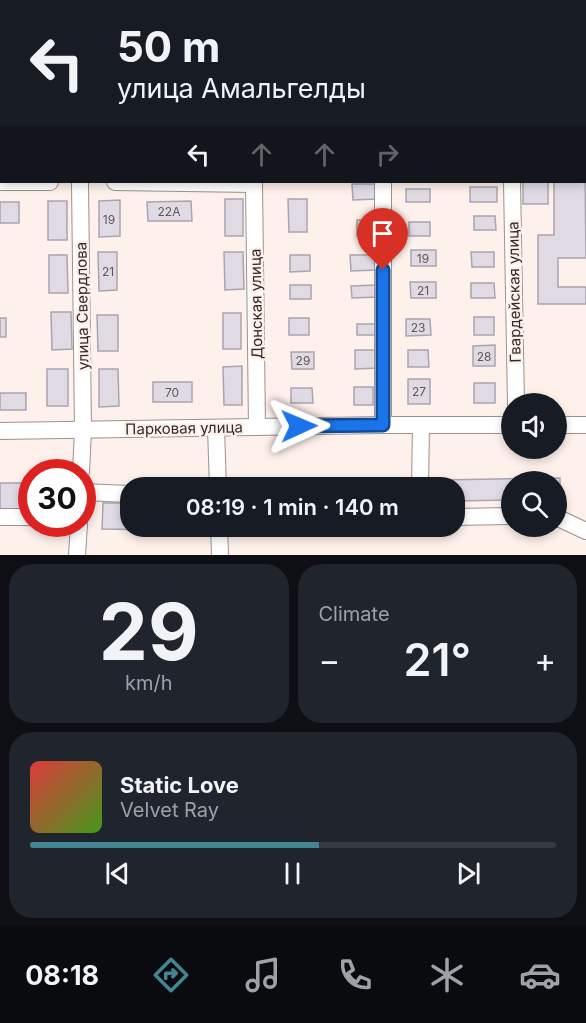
<!DOCTYPE html>
<meta charset="utf-8">
<style>
body{margin:0;font-family:Inter,sans-serif;background:#20242c;color:#f1f3f6;height:100vh;display:flex;flex-direction:column;font-size:22px;white-space:nowrap}
*{box-sizing:border-box;margin:0}
p{font-size:20px;color:#9ea1a6}
.icon{flex:none;width:33px;height:33px;fill:none;stroke:currentColor;stroke-width:2;stroke-linecap:round;stroke-linejoin:round}
.map{position:relative;height:555px;overflow:hidden}
.details{display:flex;flex-direction:column;gap:9px;padding:9px;background:#0d0f14;flex:1}
.details>*{flex:none}
.hud{position:absolute;left:0px;top:0px;width:586px;height:183px;box-shadow:0 3px 9px #0003;background:#171b24;color:#f1f3f6;overflow:hidden}
.controls{position:absolute;left:501px;top:393px;display:grid;gap:12px}
.controls a{display:grid;place-items:center;width:66px;height:66px;border-radius:50%;background:#171b24;box-shadow:0 3px 9px #0003;font-size:30px}
.speed{position:absolute;left:18px;top:459px;display:flex;gap:12px;font-size:30px;font-weight:700;text-align:center}
.speed>*{display:grid;place-content:center;width:78px;height:78px;border-radius:50%;background:#171b24;box-shadow:0 3px 9px #0003;line-height:1}
.speed .limit{border:9px solid #d22;background:#fff;color:#111}
.pin{position:absolute;display:grid;place-items:center;width:51px;height:51px;color:#fff;margin:-62px -26px;border-radius:50% 50% 50% 0;rotate:-45deg;box-shadow:0 0 6px #0007}
.pin .icon{rotate:45deg}
.me{position:absolute;width:66px;margin:-33px;rotate:89deg;stroke-linejoin:round;filter:drop-shadow(0 0 4px #0008)}
.turn{display:flex;align-items:center;gap:21px;height:126px;padding:0 18px;font-size:27px}
.turn .icon{width:78px;height:78px;stroke-width:2.5}
.turn b{display:block;font-size:42px;line-height:51px}
.lanes{display:flex;align-items:center;height:57px;padding:0 18px;background:#0003;justify-content:center;gap:30px;direction:ltr}
.lanes .off{opacity:.35}
.big{font-size:45px;font-weight:600;line-height:1.1}
.details .widget{flex:1;display:flex;flex-direction:column;justify-content:center;gap:9px;min-width:0;padding:0 21px;border-radius:24px;background:#20242c}
.details .dial{align-items:center;gap:0}
.dial b{font-size:78px;line-height:1}
.song{display:flex;align-items:center;gap:18px}
.cover{width:72px;height:72px;border-radius:9px;background:linear-gradient(135deg,hsl(0 70% 55%),hsl(100 70% 35%))}
.played{height:6px;border-radius:3px;background:linear-gradient(90deg,#428694 55%,#363941 55%)}
.keys{display:flex;justify-content:space-around;direction:ltr}
.heat{display:flex;justify-content:space-between;align-items:center;font-size:33px;direction:ltr}
.details .tiles{flex:1;display:grid;gap:9px;grid-template-columns:1fr 1fr}
.widget:last-child{grid-column:span 2}
.trip{position:absolute;left:120px;top:477px;width:345px;height:60px;border-radius:24px;background:#171b24;box-shadow:0 3px 9px #0003;font-weight:600;line-height:60px;text-align:center}
.tab-bar{display:flex;height:96px;justify-content:space-around;align-items:center;background:#090b0e;color:#9ea1a6}
.tab-bar .icon{width:42px;height:42px}
.tab-bar .on{color:#428694}
.tab-bar b{font-size:27px;color:#f1f3f6}
.map>svg:first-child{display:block}
.building{fill:#e0dae5;stroke:#aaa4af;stroke-width:1.5}
.lines{fill:none;stroke-linecap:round;stroke-linejoin:round}
.minor-casing{stroke:#9d918c;stroke-width:18}
.minor{stroke:#fff;stroke-width:16}
.route-casing{stroke:#114b97;stroke-width:15}
.route{stroke:#1a73e8;stroke-width:10}
.labels{text-anchor:middle;dominant-baseline:central;stroke-width:5;stroke-linejoin:round;paint-order:stroke}
.number-label{font-size:12px;fill:#5c5758}
.street-label{font-size:15px;fill:#302b29;stroke:#fef1eb}
</style>
<div class="map">
<svg width="586" height="555" viewBox="0 0 586 555">
<rect width="100%" height="100%" fill="#fef1eb"/>
<g class="building">
<path d="M585 175 586 258H558V287H586V304H538V235H554V182H585Z"/>
<rect x="523" y="182" width="25" height="22"/>
<path d="M352 184H375L376 199 353 200Z"/>
<rect x="470" y="187" width="27" height="15"/>
<rect x="406" y="189" width="24" height="13"/>
<rect x="225" y="199" width="18" height="37"/>
<path d="M288 199H307V232H289Z"/>
<path d="M120 200V236L99 237V201Z"/>
<rect x="48" y="201" width="19" height="39"/>
<path d="M191 201 192 221H148L147 202Z"/>
<rect x="0" y="202" width="19" height="21"/>
<path d="M474 216H495L496 230H474Z"/>
<path d="M357 220H377V235L357 236Z"/>
<rect x="409" y="222" width="21" height="14"/>
<rect x="411" y="250" width="25" height="16"/>
<path d="M98 252H117V290L99 291Z"/>
<path d="M224 252H243L244 289 225 290Z"/>
<path d="M471 252H494V267H472Z"/>
<path d="M49 255H67L68 293H49Z"/>
<path d="M290 255H310V271L290 272Z"/>
<path d="M350 255H376L377 270 351 271Z"/>
<path d="M410 282H436V298H411Z"/>
<path d="M471 283H494L495 298H471Z"/>
<rect x="290" y="285" width="21" height="14"/>
<path d="M377 285 378 297 352 298 351 286Z"/>
<path d="M51 312H71L72 349 52 350Z"/>
<rect x="223" y="313" width="18" height="36"/>
<path d="M97 315H118V351H98Z"/>
<rect x="474" y="317" width="20" height="18"/>
<rect x="0" y="318" width="6" height="19"/>
<rect x="289" y="318" width="20" height="17"/>
<path d="M406 319H430L431 335 406 336Z"/>
<path d="M357 324H378L379 335H357Z"/>
<path d="M495 345V366H473V346Z"/>
<path d="M355 350H377V368L355 369Z"/>
<path d="M408 350H428L429 367H408Z"/>
<path d="M291 352H314V369H292Z"/>
<path d="M242 366V405H224L223 367Z"/>
<rect x="47" y="369" width="21" height="37"/>
<path d="M99 369H118L119 406 99 407Z"/>
<rect x="408" y="379" width="22" height="25"/>
<rect x="153" y="382" width="39" height="20"/>
<rect x="474" y="383" width="21" height="20"/>
<rect x="354" y="387" width="19" height="18"/>
<path d="M291 388H312L313 403H291Z"/>
<rect x="0" y="393" width="26" height="17"/>
<path d="M560 478V499H556V482H512V500L454 501V488H440L439 480Z"/>
<rect x="0" y="483" width="32" height="26"/>
<path d="M103 503H130V526H160V530L102 529Z"/>
</g>
<g class="lines">
<g class="minor-casing">
<g id="minor">
<path d="M78 0V2"/>
<path d="M509 0V2"/>
<path d="M256 2V0"/>
<path d="M0 182H50"/>
<path d="M80 182 83 430 81 472"/>
<path d="M115 182 254 184"/>
<path d="M254 182 257 427"/>
<path d="M383 182V425"/>
<path d="M512 182 516 404"/>
<path d="M556 425H586"/>
<path d="M216 428 218 488"/>
<path d="M0 431 383 425H512"/>
<path d="M420 488 421 425"/>
<path d="M82 492 130 494"/>
<path d="M0 517H32"/>
<path d="M454 517 512 516"/>
<path d="M556 517 586 531"/>
<path d="M219 526 220 555"/>
<path d="M77 555 79 524"/>
</g>
</g>
<use href="#minor" class="minor"/>
</g>
<g class="lines">
<g class="route-casing">
<path id="route" d="M299 426 383 425V270"/>
</g>
<use href="#route" class="route"/>
</g>
<g class="labels">
<g class="number-label">
<text x="169" y="211">22А</text>
<text x="109" y="219">19</text>
<text x="423" y="258">19</text>
<text x="108" y="271">21</text>
<text x="423" y="290">21</text>
<text x="418" y="327">23</text>
<text x="484" y="356">28</text>
<text x="303" y="360">29</text>
<text x="419" y="391">27</text>
<text x="172" y="392">70</text>
</g>
<g class="street-label">
<text transform="translate(514 292) rotate(-91)">Гвардейская улица</text>
<text transform="translate(256 304) rotate(-91)">Донская улица</text>
<text transform="translate(82 306) rotate(-91)">улица Свердлова</text>
<text transform="translate(184 428) rotate(-1)">Парковая улица</text>
</g>
</g>
</svg>
<div class="controls">
<a><svg class="icon" aria-label="sound" viewBox="0 0 24 24"><path d="M4 9h4l5-4v14l-5-4H4zM17 9q2 3 0 6"/></svg></a>
<a><svg class="icon" aria-label="search" viewBox="0 0 24 24"><circle cx="10" cy="10" r="6"/><path d="M15 15l6 6"/></svg></a>
</div>
<div class="speed"><div class="limit">30</div></div>
<div class="pin" style="left:383px;top:270px;background:#d93025"><svg class="icon" aria-label="arrive" viewBox="0 0 24 24"><path d="M6 21V4h12l-3 4 3 4H6"/></svg></div>
<svg class="me" style="left:299px;top:426px" viewBox="-20 -20 40 40"><path d="M0-17L14 15 0 8-14 15z" fill="#1a73e8" stroke="#fff" stroke-width="4"/></svg>
<div class="trip">08:19 · 1 min · 140 m</div>
<div class="hud">
<div class="turn"><svg class="icon" aria-label="left" viewBox="0 0 24 24"><path d="M17 20v-9H6M10 6l-5 5 5 5"/></svg><div><b>50 m</b>улица Амальгелды</div></div>
<div class="lanes"><svg class="icon" aria-label="left" viewBox="0 0 24 24"><path d="M17 20v-9H6M10 6l-5 5 5 5"/></svg><svg class="icon off" aria-label="ahead" viewBox="0 0 24 24"><path d="M12 20V5M6 11l6-6 6 6"/></svg><svg class="icon off" aria-label="ahead" viewBox="0 0 24 24"><path d="M12 20V5M6 11l6-6 6 6"/></svg><svg class="icon off" aria-label="right" viewBox="0 0 24 24"><path d="M7 20v-9h11M14 6l5 5-5 5"/></svg></div>
</div>
</div>
<section class="details">
<div class="tiles">
<div class="widget dial"><b>29</b><p>km/h</p></div>
<div class="widget"><p>Climate</p>
<div class="heat"><a>−</a><b class="big">21°</b><a>+</a></div>
</div>
<div class="widget">
<div class="song"><i class="cover"></i><div><b>Static Love</b><p>Velvet Ray</p></div></div>
<div class="played"></div>
<div class="keys"><svg class="icon" aria-label="previous" viewBox="0 0 24 24"><path d="M18 5L8 12l10 7zM5 5v14"/></svg><svg class="icon" aria-label="pause" viewBox="0 0 24 24"><path d="M8 5v14M16 5v14"/></svg><svg class="icon" aria-label="next" viewBox="0 0 24 24"><path d="M6 5l10 7-10 7zM19 5v14"/></svg></div>
</div>
</div>
</section>
<nav class="tab-bar">
<b>08:18</b>
<svg class="icon on" aria-label="directions" viewBox="0 0 24 24"><path d="M12 3l9 9-9 9-9-9zM9 14v-3h6M13 9l2 2-2 2"/></svg>
<svg class="icon" aria-label="music" viewBox="0 0 24 24"><path d="M9 18V5l10-2v13"/><circle cx="6" cy="18" r="3"/><circle cx="16" cy="16" r="3"/></svg>
<svg class="icon" aria-label="phone" viewBox="0 0 24 24"><path d="M5 4h4l2 5-3 2q2 4 5 5l2-3 5 2v4C11 20 4 13 5 4z"/></svg>
<svg class="icon" aria-label="climate" viewBox="0 0 24 24"><path d="M12 3v18M4 7l16 10M4 17L20 7"/></svg>
<svg class="icon" aria-label="car" viewBox="0 0 24 24"><path d="M5 17H2v-5l4-1 3-4h7l3 4 3 1v5h-3M9 17h6M6 11h13"/><circle cx="7" cy="17" r="2"/><circle cx="17" cy="17" r="2"/></svg>
</nav>
